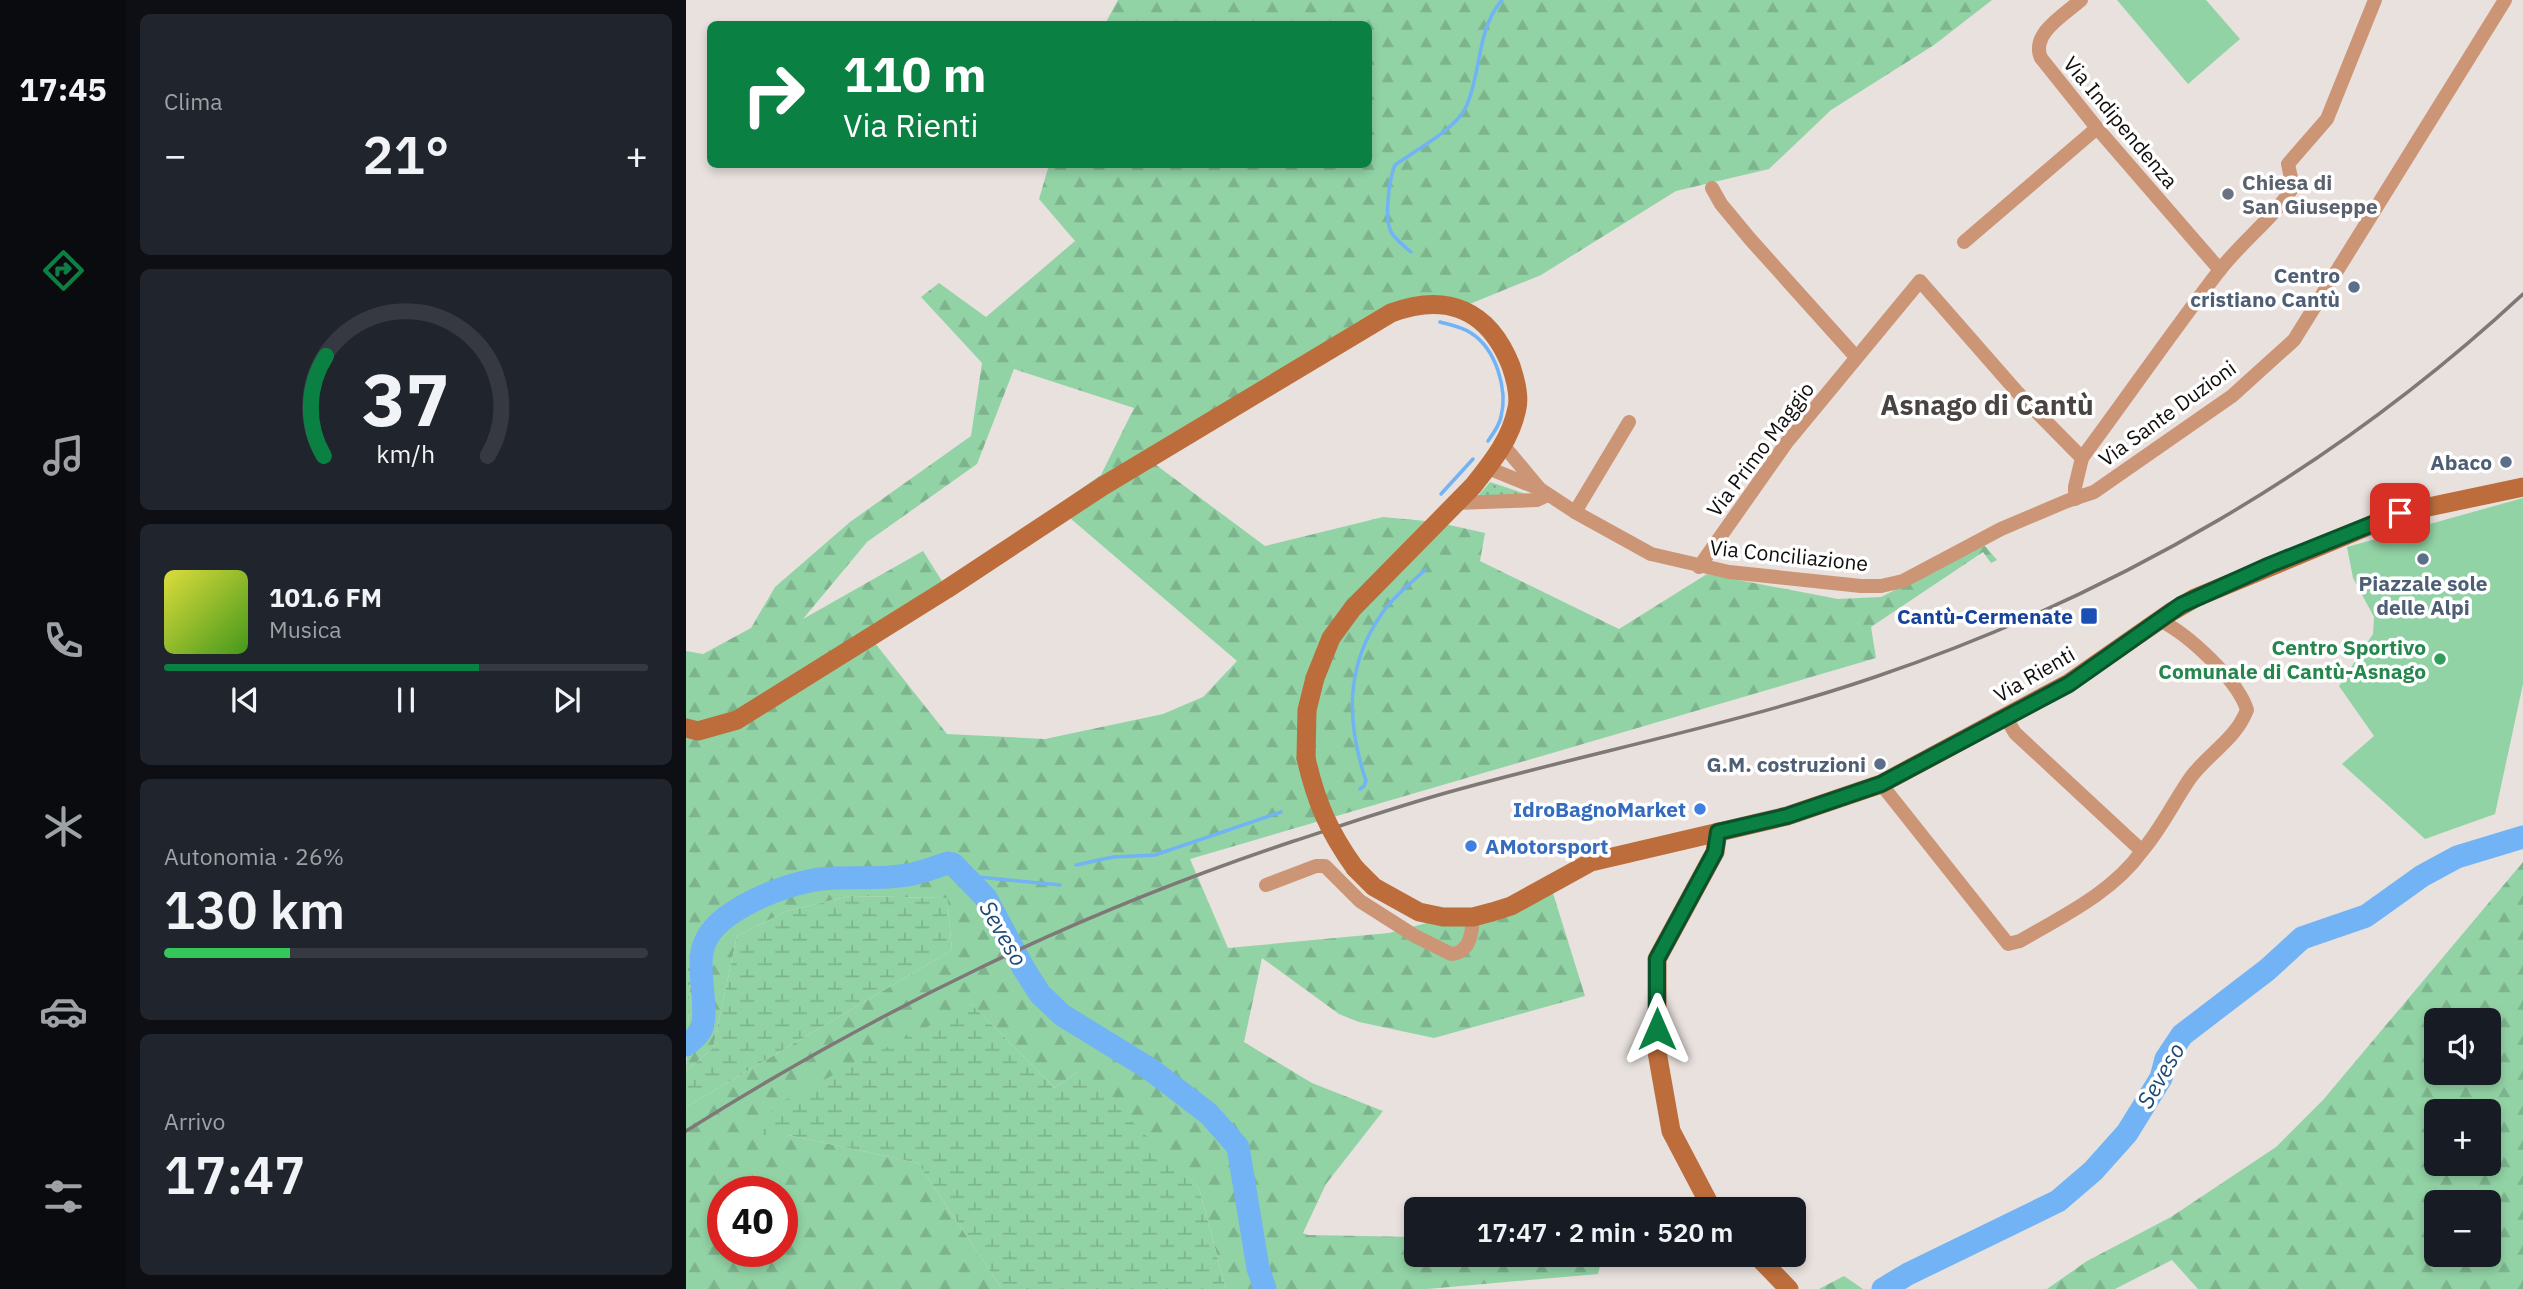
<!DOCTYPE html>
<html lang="it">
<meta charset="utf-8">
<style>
body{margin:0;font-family:"IBM Plex Sans",sans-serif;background:#20242c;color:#f1f3f6;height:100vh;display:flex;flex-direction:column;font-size:26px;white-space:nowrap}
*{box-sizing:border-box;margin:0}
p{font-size:23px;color:#9ea1a6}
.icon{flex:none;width:38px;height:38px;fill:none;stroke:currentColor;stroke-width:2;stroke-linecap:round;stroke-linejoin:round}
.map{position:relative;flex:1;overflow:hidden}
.details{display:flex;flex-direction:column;gap:14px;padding:14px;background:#0d0f14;width:560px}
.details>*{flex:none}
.banner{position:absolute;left:21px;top:21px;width:665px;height:147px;border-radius:10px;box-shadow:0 4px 10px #0003;background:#0b8043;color:#fff;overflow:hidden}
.buttons{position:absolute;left:1738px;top:1008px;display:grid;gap:14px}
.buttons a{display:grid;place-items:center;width:77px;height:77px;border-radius:10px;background:#171b24;box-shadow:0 4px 10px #0003;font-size:35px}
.speed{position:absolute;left:21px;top:1176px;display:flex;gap:14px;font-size:35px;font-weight:700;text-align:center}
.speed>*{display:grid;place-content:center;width:91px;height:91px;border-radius:50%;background:#171b24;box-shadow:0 4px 10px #0003;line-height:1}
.speed .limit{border:10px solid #d22;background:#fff;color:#111}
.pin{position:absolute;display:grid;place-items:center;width:60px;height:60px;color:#fff;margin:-30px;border-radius:14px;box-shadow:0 4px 10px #0006}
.me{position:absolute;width:77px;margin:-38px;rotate:0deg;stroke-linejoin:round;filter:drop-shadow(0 0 5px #0008)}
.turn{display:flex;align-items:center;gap:24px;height:147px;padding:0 21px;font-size:32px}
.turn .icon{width:91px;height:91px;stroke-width:2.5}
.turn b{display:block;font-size:49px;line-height:60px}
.big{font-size:52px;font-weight:600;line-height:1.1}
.details .card{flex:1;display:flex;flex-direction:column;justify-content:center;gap:10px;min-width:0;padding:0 24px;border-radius:10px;background:#20242c}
.details .dial{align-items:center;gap:0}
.dial svg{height:182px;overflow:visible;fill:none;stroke:#363941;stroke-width:7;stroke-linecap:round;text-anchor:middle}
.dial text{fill:#f1f3f6;stroke:none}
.song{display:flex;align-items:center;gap:21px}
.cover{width:84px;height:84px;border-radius:10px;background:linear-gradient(135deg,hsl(60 70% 55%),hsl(100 70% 35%))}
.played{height:7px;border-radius:4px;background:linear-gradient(90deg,#0b8043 65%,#363941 65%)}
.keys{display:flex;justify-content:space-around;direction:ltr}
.heat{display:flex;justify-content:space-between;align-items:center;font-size:38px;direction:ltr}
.charge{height:10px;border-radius:5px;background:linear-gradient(90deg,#34c759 26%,#363941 0)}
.trip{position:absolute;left:718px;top:1197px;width:402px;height:70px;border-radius:10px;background:#171b24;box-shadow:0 4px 10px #0003;font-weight:600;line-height:70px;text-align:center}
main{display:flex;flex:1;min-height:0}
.dock{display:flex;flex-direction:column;width:126px;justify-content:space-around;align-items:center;background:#090b0e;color:#9ea1a6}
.dock .icon{width:49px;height:49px}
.dock .current{color:#0b8043}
.dock b{font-size:32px;color:#f1f3f6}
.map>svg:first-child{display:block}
.grass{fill:url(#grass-dots)}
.forest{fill:url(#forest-firs);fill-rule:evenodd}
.wetland{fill:url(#wetland-marsh)}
.green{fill:#92d3a5}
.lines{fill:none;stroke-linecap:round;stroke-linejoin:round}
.stream{stroke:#71b3f4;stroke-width:3.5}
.river{stroke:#71b3f4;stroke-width:23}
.street{stroke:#cc9576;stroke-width:14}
.secondary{stroke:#bd6d3b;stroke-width:19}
.rail{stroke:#7e7977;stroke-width:3.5}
.secondary-bridge{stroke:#bd6d3b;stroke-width:19}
.route-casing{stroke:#07532c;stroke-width:18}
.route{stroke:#0b8043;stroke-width:12}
.worship-dot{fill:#6b7280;stroke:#fff;stroke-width:2.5}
.service-dot{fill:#5c6f8a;stroke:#fff;stroke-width:2.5}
.transit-dot{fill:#1a4fb4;stroke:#fff;stroke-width:2.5}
.leisure-dot{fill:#2e9e5b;stroke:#fff;stroke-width:2.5}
.shop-dot{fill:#3f7fe0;stroke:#fff;stroke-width:2.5}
.labels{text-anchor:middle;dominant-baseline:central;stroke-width:7;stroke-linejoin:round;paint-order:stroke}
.street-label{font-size:21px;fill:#110f0e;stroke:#fff}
.worship-label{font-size:21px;font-weight:bold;fill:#5b616d;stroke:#fff;text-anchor:start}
.service-label{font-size:21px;font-weight:bold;fill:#4e5e75;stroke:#fff;text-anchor:end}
.transit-label{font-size:21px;font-weight:bold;fill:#164399;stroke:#fff;text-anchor:end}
.leisure-label{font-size:21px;font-weight:bold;fill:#27864d;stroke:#fff;text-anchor:end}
.shop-label{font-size:21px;font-weight:bold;fill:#366cbe;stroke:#fff;text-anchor:end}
.water-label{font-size:23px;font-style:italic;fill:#1c4a75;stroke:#fff}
.district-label{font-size:28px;font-weight:bold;fill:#494441;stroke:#fff}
</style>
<main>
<nav class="dock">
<b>17:45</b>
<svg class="icon current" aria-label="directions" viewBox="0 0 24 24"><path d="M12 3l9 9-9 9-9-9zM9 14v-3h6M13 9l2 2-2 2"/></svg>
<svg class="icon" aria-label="music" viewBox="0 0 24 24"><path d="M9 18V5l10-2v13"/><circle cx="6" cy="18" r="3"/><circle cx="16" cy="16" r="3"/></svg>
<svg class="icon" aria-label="phone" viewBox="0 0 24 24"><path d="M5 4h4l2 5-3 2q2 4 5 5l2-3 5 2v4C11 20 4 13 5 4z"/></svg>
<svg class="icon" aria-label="climate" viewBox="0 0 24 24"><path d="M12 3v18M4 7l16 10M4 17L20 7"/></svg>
<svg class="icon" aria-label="car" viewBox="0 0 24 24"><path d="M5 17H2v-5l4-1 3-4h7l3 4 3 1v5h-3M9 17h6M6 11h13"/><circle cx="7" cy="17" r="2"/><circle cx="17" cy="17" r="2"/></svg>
<svg class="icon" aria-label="filters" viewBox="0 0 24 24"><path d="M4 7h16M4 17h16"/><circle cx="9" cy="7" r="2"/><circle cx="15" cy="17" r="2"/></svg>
</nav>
<section class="details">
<div class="card"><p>Clima</p>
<div class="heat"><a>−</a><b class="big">21°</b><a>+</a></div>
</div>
<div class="card dial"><svg viewBox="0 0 100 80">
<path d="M14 69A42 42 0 1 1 86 69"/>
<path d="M14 69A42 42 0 0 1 15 25" stroke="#0b8043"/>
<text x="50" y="56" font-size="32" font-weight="700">37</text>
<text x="50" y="72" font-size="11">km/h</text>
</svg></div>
<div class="card">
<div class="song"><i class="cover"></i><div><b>101.6 FM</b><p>Musica</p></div></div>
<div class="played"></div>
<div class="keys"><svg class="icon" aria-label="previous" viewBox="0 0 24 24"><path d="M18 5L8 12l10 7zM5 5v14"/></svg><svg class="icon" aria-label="pause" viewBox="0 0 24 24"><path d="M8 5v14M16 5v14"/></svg><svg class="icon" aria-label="next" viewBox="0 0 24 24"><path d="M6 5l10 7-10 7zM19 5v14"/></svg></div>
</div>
<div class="card"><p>Autonomia · 26%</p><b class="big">130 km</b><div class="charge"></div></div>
<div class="card"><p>Arrivo</p><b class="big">17:47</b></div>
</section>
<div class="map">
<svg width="1837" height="1289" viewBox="0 0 1837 1289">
<defs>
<pattern id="grass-dots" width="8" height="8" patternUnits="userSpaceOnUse" patternTransform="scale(1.75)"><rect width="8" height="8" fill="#92d3a5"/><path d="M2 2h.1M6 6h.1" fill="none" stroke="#7db48d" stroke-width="1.8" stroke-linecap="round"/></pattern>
<pattern id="forest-firs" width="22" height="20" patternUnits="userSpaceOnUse" patternTransform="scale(1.75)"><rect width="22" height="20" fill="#92d3a5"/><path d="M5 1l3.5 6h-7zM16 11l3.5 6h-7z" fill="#7db48d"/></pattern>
<pattern id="wetland-marsh" width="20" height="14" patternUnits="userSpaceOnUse" patternTransform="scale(1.75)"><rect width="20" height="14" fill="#92d3a5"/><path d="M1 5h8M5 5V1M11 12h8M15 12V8" fill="none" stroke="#7db48d"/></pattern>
</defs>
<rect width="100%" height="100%" fill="#e8e1de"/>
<g class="grass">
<path d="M804 482 840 494 791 497Z"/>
<path d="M5 959 2 1033 0 1034V962Z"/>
</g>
<g class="forest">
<path d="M432 0H1306L1248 45 1145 110 1083 169 990 191 855 275 774 308 739 303 462 459 579 546 697 517 750 522 799 533 794 561 933 629 1021 574 1152 599 1195 597 1295 547 1299 546 1311 560 1305 563 1297 552 1185 627 1190 658 504 859 542 948 703 933 866 890 899 996 748 1038 673 1022 653 1014 576 958 558 1042 626 1083 697 1111 640 1184 617 1233 622 1235 730 1237V1255H917L912 1274 741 1289H540L513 1188 391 1072 369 1088 285 1004 66 1135H102L232 1163 316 1289H0V1107L266 950 261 898 164 896 101 911 51 936 27 1048 0 1071 5 960 0 962V651L17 654 65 628 89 587 164 522 285 436 296 363 235 297 253 283 300 317 389 241 353 199 363 165 682 164V24H419ZM328 369 448 408 415 475 370 506 551 661 517 697 477 714 359 739 261 734 185 638 261 589 237 551 117 619 181 542 291 464ZM37 1192H96V1251H37Z"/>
<path d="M1837 862V1289H1512L1486 1260 1429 1289H1361L1401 1261 1485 1217 1590 1147 1637 1100ZM1750 1020H1802V1073H1750ZM1750 1111H1802V1164H1750ZM1750 1202H1802V1255H1750Z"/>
<path d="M1158 1276 1177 1289H1133Z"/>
</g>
<g class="wetland">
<path d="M164 896 261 898 266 950 0 1107V1071L27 1048 51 936 101 911Z"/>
<path d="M285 1004 369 1088 391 1072 401 1077 513 1188 540 1289H316L232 1163 102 1135H65L91 1104Z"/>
</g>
<g class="green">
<path d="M1431 0H1520L1554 39 1502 84Z"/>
<path d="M1837 498V684L1809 814 1739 839 1656 764 1688 736 1653 686 1687 634 1688 617 1667 578 1661 547Z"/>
</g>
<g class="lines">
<g class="stream">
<path d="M725 252C718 246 710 240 705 232 698 217 703 180 709 165 728 151 770 129 780 107 796 72 790 30 816 0"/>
<path d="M754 322C765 325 776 327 785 333 810 349 822 389 815 417 813 426 807 434 802 441"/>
<path d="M755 494 787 459"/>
<path d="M674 789 678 786 680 781C660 721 659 665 697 612 708 596 725 583 739 570"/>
<path d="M390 865 427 857 469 855 595 812"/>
<path d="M283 879 292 877 374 885"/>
</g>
<g class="river">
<path d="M0 1045C5 1041 12 1036 15 1030 24 1011 9 968 18 945 29 910 101 883 135 879 163 876 193 880 221 875 235 873 249 867 262 863L267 864 300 898 338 969 354 994 376 1015 464 1069 523 1114 552 1147 572 1268 579 1289"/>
<path d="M1197 1289 1222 1274 1372 1201 1407 1171 1441 1133 1475 1078 1480 1059 1496 1035 1581 970 1616 938 1680 916 1736 876 1771 857 1837 837"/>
</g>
<g class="street">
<path d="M1395 0C1379 14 1344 34 1355 58L1411 128 1534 270"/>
<path d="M1026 188 1035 204 1064 239 1170 357"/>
<path d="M1278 242 1411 128"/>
<path d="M818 446 853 488"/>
<path d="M1396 458C1442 396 1486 332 1533 271 1556 241 1587 219 1607 187L1602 164 1641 119 1689 0"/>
<path d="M802 468 854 489 889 512 965 554 1043 572 1175 586H1195L1217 581 1315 529 1381 501 1408 492 1546 396 1608 340 1819 0"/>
<path d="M770 503 851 500 862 495"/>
<path d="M889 512 943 422"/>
<path d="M1013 567 1101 442 1234 281 1332 393 1396 458 1389 487V499"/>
<path d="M1195 784 1322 944 1334 941C1377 916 1427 892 1456 851L1329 733 1320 718"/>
<path d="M1456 851C1476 828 1488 801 1505 777 1524 752 1549 740 1561 710 1552 680 1501 633 1473 620"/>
<path d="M580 885 630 866H639L674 901 729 936 765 954C784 953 786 933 787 917"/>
</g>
<g class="secondary">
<path d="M0 728 12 731 51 720 261 589 417 486 705 313C761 292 803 310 825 366 829 378 834 395 831 408 825 439 806 462 787 486L667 608 645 638 629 678 621 710 620 758"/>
<path d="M669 868 688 887 733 912 757 917H787L806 912 825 906 905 862 1101 816 1195 784 1383 683 1485 612 1509 598 1714 513 1837 487"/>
<path d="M1026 1209 985 1131 971 1052V959L1029 852 1032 832"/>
<path d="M1070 1255 1103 1289"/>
</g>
<path class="rail" d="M0 1131C194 1009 391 913 608 841 663 823 718 804 774 789 912 751 1054 723 1189 677 1428 596 1652 466 1837 294"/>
<path class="secondary-bridge" d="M620 758C630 802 643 832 669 868"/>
</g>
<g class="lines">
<g class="route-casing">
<path id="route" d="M971 1029V959L1029 852 1032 832 1101 816 1195 784 1383 684 1495 605 1584 565 1714 513"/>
</g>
<use href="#route" class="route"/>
</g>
<circle class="worship-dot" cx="1542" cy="194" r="7"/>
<g class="service-dot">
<circle cx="1668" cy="287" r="7"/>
<circle cx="1820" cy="462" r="7"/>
<circle cx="1737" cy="559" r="7"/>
<circle cx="1194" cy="764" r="7"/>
</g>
<rect class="transit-dot" x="1394" y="607" width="18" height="18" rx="3.5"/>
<circle class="leisure-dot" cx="1754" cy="659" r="7"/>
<g class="shop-dot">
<circle cx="1014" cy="809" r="7"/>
<circle cx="785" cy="846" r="7"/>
</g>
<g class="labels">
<g class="street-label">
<text transform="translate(1435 122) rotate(50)">Via Indipendenza</text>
<text transform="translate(1481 413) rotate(-36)">Via Sante Duzioni</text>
<text transform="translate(1074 449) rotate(-53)">Via Primo Maggio</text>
<text transform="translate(1103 555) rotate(6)">Via Conciliazione</text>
<text transform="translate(1348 674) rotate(-30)">Via Rienti</text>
</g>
<g class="worship-label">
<text x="1556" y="182">Chiesa di<tspan x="1556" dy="24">San Giuseppe</tspan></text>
</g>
<g class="service-label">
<text x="1654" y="275">Centro<tspan x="1654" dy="24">cristiano Cantù</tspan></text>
<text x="1806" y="462">Abaco</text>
<text x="1737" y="583" text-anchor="middle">Piazzale sole<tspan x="1737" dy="24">delle Alpi</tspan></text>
<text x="1180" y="764">G.M. costruzioni</text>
</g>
<g class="transit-label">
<text x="1387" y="616">Cantù-Cermenate</text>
</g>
<g class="leisure-label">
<text x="1740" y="647">Centro Sportivo<tspan x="1740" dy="24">Comunale di Cantù-Asnago</tspan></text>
</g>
<g class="shop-label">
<text x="1000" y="809">IdroBagnoMarket</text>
<text x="799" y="846" text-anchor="start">AMotorsport</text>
</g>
<g class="water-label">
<text transform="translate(318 933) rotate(60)">Seveso</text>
<text transform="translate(1474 1075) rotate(-60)">Seveso</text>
</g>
<g class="district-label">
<text x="1301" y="404">Asnago di Cantù</text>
</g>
</g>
</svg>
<div class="buttons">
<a><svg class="icon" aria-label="sound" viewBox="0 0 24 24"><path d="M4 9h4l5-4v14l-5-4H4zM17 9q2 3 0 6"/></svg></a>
<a>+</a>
<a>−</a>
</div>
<div class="speed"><div class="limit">40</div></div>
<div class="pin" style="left:1714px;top:513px;background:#d93025"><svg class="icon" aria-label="arrive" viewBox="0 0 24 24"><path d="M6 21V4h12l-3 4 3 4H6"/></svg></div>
<svg class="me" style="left:971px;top:1029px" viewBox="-20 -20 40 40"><path d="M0-17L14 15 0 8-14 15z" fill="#0b8043" stroke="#fff" stroke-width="4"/></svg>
<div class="trip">17:47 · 2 min · 520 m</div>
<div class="banner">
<div class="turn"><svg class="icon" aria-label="right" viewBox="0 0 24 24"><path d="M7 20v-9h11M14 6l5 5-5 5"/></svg><div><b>110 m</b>Via Rienti</div></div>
</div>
</div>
</main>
